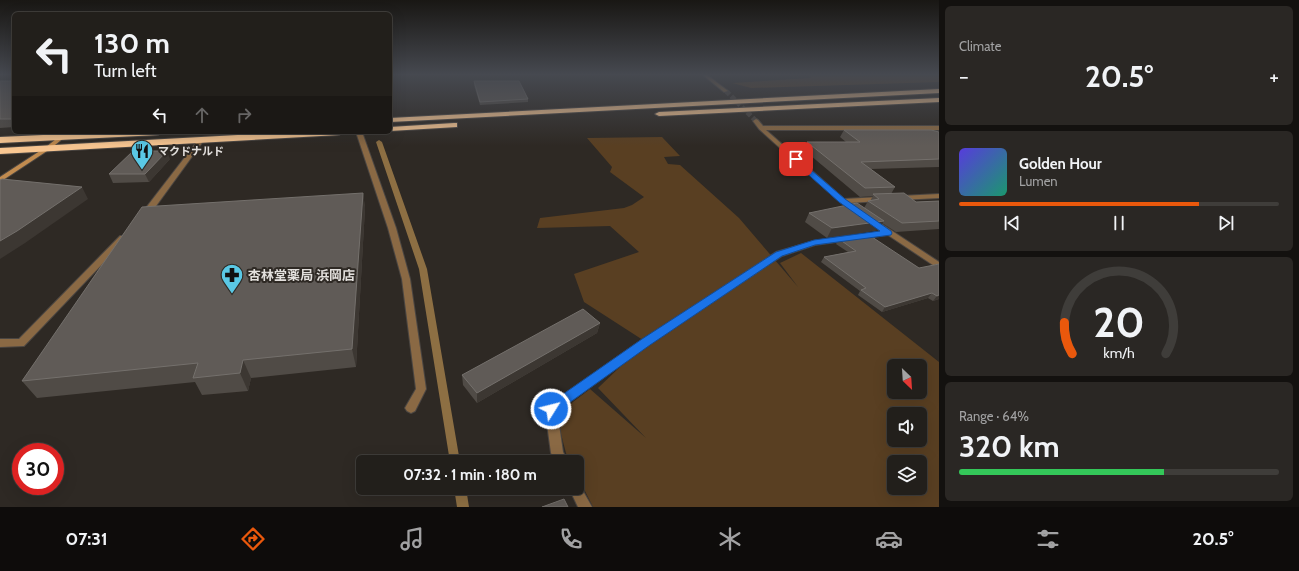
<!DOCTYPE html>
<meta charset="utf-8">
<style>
body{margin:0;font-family:Cabin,"Noto Sans JP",sans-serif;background:#2a2724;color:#f1f3f6;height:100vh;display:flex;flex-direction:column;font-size:15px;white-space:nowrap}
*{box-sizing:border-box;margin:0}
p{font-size:13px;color:#a2a2a3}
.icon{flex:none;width:22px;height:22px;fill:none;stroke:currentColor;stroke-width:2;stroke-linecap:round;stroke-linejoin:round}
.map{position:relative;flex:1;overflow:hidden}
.drawer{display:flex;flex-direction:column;gap:6px;padding:6px;background:#13110f;width:360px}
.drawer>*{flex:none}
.banner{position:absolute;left:12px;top:12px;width:380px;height:122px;border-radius:6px;box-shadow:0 4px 16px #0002,0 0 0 1px #3f3d3a;background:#221f1b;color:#f1f3f6;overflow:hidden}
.needle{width:26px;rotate:155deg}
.fabs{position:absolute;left:887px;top:359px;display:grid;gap:8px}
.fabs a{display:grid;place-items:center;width:40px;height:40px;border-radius:6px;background:#221f1b;box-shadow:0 4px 16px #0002,0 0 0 1px #3f3d3a;font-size:20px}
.speed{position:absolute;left:12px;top:443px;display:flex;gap:8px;font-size:20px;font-weight:700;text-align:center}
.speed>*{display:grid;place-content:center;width:52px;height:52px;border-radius:50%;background:#221f1b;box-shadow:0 4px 16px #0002,0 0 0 1px #3f3d3a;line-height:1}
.speed .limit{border:6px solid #d22;background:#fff;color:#111}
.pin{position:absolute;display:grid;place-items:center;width:34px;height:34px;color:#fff;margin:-17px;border-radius:8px;box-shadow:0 2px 6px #0006}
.me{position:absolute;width:44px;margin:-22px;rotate:54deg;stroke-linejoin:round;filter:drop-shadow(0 0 3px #0008)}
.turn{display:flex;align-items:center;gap:14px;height:84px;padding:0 16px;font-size:18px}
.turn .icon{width:52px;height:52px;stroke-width:2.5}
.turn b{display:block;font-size:28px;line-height:34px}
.lanes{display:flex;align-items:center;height:38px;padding:0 16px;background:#0003;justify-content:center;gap:20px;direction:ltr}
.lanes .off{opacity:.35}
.big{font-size:30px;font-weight:700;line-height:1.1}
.drawer .card{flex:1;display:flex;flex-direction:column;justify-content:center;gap:6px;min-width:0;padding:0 14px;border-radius:6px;background:#2a2724}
.drawer .dial{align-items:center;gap:0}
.dial svg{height:104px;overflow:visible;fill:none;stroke:#3f3d3a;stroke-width:7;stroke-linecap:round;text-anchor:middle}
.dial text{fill:#f1f3f6;stroke:none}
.song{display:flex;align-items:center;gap:12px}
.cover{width:48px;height:48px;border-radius:6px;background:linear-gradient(135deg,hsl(250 70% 55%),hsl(160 70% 35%))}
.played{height:4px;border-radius:2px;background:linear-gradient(90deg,#ea580c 75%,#3f3d3a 75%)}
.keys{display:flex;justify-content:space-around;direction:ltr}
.heat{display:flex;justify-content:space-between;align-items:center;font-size:22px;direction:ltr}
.charge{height:6px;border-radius:3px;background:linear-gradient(90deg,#34c759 64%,#3f3d3a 0)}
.trip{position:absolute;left:356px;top:455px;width:228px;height:40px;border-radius:6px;background:#221f1b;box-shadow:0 4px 16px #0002,0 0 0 1px #3f3d3a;font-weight:700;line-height:40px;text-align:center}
.menu{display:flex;height:64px;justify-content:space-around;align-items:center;background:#0e0c0b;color:#a2a2a3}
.menu .icon{width:28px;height:28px}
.menu .selected{color:#ea580c}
.menu b{font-size:18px;color:#f1f3f6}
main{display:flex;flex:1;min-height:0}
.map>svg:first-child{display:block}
.green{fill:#593f22;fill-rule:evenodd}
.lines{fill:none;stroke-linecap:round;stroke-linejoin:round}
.stream{fill:#8d6f43;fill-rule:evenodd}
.street-tunnel{stroke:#494440;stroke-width:5;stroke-dasharray:5 2.5;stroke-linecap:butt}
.lane-casing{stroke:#4b4642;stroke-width:2}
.street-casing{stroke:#4b4642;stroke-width:2}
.secondary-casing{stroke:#4b4642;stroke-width:2}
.highway-casing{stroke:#4b4642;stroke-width:2}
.lane{fill:#8a6944;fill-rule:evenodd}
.street{fill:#8a6944;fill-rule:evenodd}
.secondary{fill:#c18b4f;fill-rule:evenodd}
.highway{fill:#f9c792;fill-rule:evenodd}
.wall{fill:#504b46}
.shaded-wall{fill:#3c3732}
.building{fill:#605b57;stroke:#74706c}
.route{fill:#1a73e8;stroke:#114b97}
.labels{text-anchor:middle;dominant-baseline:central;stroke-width:4;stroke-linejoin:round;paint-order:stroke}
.far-poi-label{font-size:11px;font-weight:bold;fill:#e3e0dd;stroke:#2e2924;text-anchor:start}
.poi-label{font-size:13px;font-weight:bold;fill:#e3e0dd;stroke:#2e2924;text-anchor:start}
</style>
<main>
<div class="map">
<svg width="939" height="507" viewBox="0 0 939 507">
<rect width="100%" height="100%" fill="#2e2924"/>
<g class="green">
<path d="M808 75H939V82L751 88 732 83 811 78Z"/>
<path d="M662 137 680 156 664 157 668 164 680 165 739 218 798 287 780 263 801 253 939 362V507H593L577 475V462H570L566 453 556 415 590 389 646 438 598 388 646 342 584 302 574 274 639 252 610 226 537 228 540 218 624 208 632 205 644 197 610 172 612 167 587 138ZM894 366H920V392H894ZM894 414H920V440H894ZM894 462H920V488H894Z"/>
</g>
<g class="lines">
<g class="stream">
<path d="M379 140 382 142 427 269 460 462H450L419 269 376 142Z"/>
<path d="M454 488H466L469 507H457Z"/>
</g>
<path class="street-tunnel" d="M726 91 756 121"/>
<g class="lane-casing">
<g id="lane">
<path d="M201 138 204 140 148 217H142L141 215 142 213 199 139Z"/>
<path d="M120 236H126L127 238 24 346 0 347V339H19Z"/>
</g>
</g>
<g class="street-casing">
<g id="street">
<path d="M703 75H707L728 91 724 92Z"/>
<path d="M756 119 758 120 763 126H939V130H766L844 199 880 197 883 199 880 201 849 203 860 209 861 211 860 213H857L840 202 759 129 753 121Z"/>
<path d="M356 132H362L396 228 410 279 426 389 415 411 411 413 407 411 405 408 416 389 402 279 388 228Z"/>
<path d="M939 194V198L900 200 897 198 900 196Z"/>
<path d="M868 219H874L939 262V269L888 235 856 239 855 237 856 235 882 232 868 223 867 221Z"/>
<path d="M848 236 852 238 851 240 815 245 782 256 649 345 557 411 563 452 568 462H556L551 453 545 409 547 406 643 339 776 252 814 241Z"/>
<path d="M577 483 579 484 592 507H578L569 488H577Z"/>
</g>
</g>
<g class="secondary-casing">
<path id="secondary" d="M65 132H71L50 149 0 182V177L46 147Z"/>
</g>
<g class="highway-casing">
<g id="highway">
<path d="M939 89V93L390 122V118Z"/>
<path d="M939 98V102L659 116 655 114 659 112Z"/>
<path d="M454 123H457V127L390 131V127Z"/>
<path d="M108 132H162L158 135 0 143V137Z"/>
<path d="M294 132H343L339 135 0 154V148Z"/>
</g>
</g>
<use href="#lane" class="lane"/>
<use href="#street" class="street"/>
<use href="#secondary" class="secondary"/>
<use href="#highway" class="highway"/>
</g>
<g class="wall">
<path d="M0 81H14V127L0 128Z"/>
<path d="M474 81 528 99V102L480 105 474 85Z"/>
<path d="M844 130 939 132V167L871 169 895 187 891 194 916 202 939 201V229L896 232 882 223 878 230 827 238 805 222 809 213 864 208 868 201H870L873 196 860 197 804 150 807 142H846L840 137Z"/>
<path d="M170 159 149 182 113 183 109 174Z"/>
<path d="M363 193 365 208 356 367 251 378 248 391 202 395 195 382 37 398 22 381Z"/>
<path d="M839 239 919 268 939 264V299L933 301 928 298 882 312 858 295 860 291 821 262 824 257 848 252 836 244Z"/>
<path d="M600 323 597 333 477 403 463 385 462 375Z"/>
</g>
<g class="shaded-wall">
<path d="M167 151 170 159 149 182 145 174Z"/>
<path d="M82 187 88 199 25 243 0 259V241Z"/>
<path d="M363 193 365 208 356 367 352 349Z"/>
<path d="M884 221 878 230 827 238 832 228Z"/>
<path d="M932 293 928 298 882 312 885 307Z"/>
<path d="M939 295V299L933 301 937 296Z"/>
<path d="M600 323 597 333 477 403V393Z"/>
<path d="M243 360 251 378 248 391 240 373Z"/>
</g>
<g class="building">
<rect x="0" y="81" width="14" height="38"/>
<path d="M474 81H519L528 99 480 102Z"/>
<path d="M844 130H931L939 132V159L861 162 895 187 865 188 807 142H860Z"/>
<path d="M133 151H167L145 174H109Z"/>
<path d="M2 179 82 187 17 231 0 241V180Z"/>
<path d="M363 193 352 349 243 360 240 373 193 378 198 363 22 381 142 207Z"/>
<path d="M904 193 916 202 939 201V221L902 223 868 201 879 199 873 194Z"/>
<path d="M857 203 884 221 832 228 809 213Z"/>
<path d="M869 235 919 268 939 264V295L937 296 932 293 885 307 861 290 866 288 824 257 856 251 839 239Z"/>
<path d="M583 309 600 323 477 393 462 375Z"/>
<path d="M564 499 568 507H542Z"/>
</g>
<linearGradient id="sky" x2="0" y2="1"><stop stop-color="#191714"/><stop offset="0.51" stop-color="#464950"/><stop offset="1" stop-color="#464950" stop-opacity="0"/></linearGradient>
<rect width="939" height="146" fill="url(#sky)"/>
<path class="route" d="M796 157 845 199 891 231 892 233 891 235 815 245 782 256 650 345 555 413 551 415 546 413 544 409 546 406 642 339 776 252 814 240 880 231 839 202 793 161V158Z"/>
<defs>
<g id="restaurant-pin" transform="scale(1.15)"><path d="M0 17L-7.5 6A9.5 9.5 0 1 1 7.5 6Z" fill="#5ac8e5" stroke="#2e2924"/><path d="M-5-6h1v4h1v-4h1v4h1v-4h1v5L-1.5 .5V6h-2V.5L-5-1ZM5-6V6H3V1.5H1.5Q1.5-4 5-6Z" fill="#111"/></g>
<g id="pharmacy-pin" transform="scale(1.15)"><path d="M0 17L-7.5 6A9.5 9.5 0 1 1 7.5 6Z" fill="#5ac8e5" stroke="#2e2924"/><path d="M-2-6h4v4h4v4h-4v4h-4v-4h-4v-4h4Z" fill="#111"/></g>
</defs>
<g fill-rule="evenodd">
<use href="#restaurant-pin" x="142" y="151"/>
<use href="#pharmacy-pin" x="232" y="275"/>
</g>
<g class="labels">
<g class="far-poi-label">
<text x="158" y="151">マクドナルド</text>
</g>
<g class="poi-label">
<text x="248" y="275">杏林堂薬局 浜岡店</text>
</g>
</g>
</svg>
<div class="fabs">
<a><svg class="needle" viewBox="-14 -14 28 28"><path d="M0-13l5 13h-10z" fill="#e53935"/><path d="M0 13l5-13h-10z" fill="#a2a2a3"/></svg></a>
<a><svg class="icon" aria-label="sound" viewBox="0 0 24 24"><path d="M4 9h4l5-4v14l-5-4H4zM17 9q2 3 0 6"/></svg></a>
<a><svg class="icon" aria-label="layers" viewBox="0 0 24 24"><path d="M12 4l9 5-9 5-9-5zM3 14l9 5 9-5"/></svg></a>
</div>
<div class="speed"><div class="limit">30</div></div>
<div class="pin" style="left:796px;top:159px;background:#d93025"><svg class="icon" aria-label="arrive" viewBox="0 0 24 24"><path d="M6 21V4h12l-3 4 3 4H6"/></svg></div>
<svg class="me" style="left:551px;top:409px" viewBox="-20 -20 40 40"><circle r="17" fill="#1a73e8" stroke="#fff" stroke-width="3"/><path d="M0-11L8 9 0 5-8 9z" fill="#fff"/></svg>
<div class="trip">07:32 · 1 min · 180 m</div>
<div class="banner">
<div class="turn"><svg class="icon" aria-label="left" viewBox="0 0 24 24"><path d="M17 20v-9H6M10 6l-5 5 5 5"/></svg><div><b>130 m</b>Turn left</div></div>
<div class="lanes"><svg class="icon" aria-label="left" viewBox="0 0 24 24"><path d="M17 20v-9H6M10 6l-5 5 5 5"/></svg><svg class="icon off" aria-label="ahead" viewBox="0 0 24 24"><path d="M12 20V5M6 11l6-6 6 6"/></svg><svg class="icon off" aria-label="right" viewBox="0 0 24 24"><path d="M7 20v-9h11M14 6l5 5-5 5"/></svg></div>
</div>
</div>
<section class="drawer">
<div class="card"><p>Climate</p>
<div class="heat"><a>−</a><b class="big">20.5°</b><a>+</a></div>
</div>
<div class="card">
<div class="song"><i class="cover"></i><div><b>Golden Hour</b><p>Lumen</p></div></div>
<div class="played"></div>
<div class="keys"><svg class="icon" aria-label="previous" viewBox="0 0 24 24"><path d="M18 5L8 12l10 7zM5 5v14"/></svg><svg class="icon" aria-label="pause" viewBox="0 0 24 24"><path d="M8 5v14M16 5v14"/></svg><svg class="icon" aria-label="next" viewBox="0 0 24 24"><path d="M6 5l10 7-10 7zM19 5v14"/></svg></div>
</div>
<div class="card dial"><svg viewBox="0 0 100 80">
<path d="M14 69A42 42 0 1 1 86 69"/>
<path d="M14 69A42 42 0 0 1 8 45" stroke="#ea580c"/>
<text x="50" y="56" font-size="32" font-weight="700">20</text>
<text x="50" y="72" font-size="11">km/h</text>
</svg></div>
<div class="card"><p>Range · 64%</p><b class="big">320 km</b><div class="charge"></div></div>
</section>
</main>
<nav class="menu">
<b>07:31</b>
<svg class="icon selected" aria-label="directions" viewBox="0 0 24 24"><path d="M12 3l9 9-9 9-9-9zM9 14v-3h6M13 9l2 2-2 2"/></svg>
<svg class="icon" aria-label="music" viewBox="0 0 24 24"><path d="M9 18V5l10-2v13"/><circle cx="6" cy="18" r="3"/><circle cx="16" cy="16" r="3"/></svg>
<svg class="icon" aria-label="phone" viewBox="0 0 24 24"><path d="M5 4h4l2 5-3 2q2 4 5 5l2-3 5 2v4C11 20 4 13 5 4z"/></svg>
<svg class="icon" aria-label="climate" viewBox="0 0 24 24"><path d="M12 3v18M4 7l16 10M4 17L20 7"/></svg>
<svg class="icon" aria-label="car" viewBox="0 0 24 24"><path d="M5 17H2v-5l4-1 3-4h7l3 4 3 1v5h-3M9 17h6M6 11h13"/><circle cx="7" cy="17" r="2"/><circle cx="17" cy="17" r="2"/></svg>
<svg class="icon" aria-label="filters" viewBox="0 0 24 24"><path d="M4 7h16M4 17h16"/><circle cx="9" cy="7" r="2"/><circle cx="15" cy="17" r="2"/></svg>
<b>20.5°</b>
</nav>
